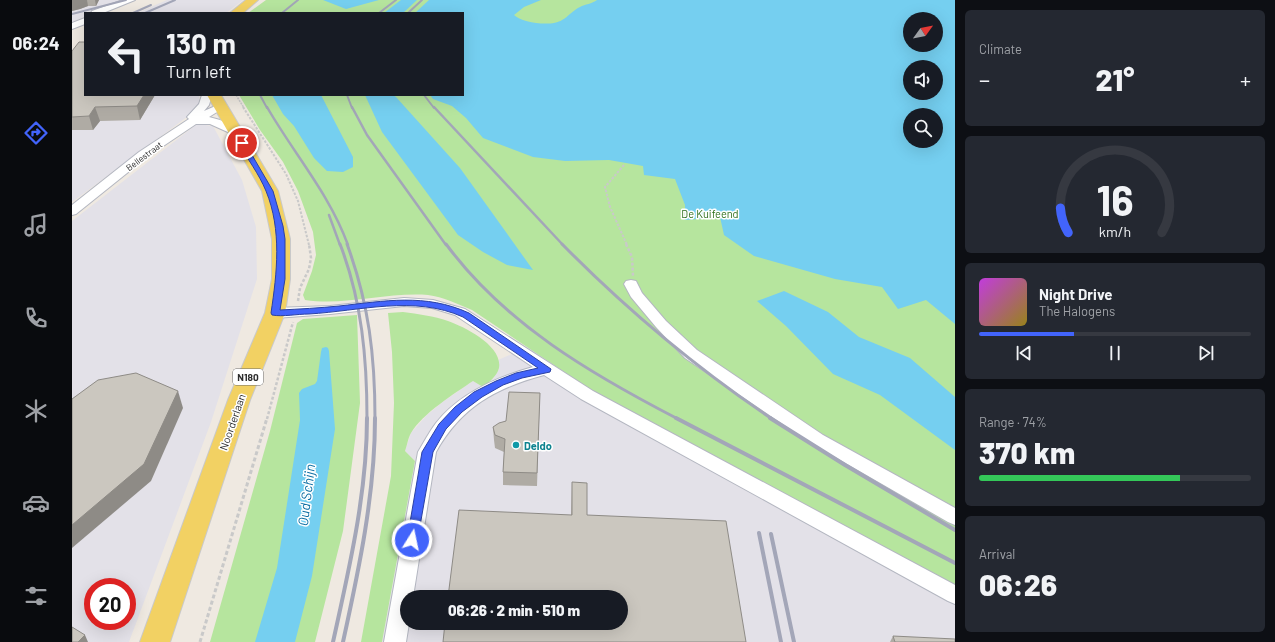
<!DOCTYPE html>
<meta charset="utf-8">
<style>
body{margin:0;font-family:Barlow,sans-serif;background:#242831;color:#f1f3f6;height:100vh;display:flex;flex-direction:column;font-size:15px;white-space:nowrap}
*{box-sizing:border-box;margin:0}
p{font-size:13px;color:#9ea1a6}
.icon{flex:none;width:22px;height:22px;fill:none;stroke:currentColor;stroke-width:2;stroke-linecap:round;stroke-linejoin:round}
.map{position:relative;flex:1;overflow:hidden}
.panel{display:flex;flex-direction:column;gap:10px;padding:10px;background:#0d0f14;width:320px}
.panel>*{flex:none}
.banner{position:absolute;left:12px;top:12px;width:380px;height:84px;border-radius:0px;box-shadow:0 4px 16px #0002;background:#171b24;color:#f1f3f6;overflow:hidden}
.needle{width:26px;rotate:57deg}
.tools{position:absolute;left:831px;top:12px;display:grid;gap:8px}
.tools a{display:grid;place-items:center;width:40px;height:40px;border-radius:50%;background:#171b24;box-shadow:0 4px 16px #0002;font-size:20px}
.speed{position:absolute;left:12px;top:578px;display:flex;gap:8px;font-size:20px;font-weight:700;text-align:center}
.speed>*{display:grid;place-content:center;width:52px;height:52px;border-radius:50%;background:#171b24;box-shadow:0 4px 16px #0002;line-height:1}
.speed .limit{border:6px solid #d22;background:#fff;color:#111}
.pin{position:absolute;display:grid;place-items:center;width:34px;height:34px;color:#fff;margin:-17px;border:2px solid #fff;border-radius:50%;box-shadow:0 1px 4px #0007}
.me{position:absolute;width:44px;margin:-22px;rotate:10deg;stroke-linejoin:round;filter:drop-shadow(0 0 3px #0008)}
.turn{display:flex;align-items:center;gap:14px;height:84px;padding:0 16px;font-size:18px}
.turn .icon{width:52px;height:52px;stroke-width:2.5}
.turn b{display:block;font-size:28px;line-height:34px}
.big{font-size:30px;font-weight:800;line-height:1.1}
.panel .widget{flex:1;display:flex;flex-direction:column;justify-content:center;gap:6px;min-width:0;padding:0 14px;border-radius:6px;background:#242831}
.panel .dial{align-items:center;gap:0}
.dial svg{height:104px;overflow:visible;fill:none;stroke:#363941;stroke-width:7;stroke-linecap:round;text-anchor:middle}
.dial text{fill:#f1f3f6;stroke:none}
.song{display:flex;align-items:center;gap:12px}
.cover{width:48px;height:48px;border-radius:6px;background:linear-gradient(135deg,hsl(290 70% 55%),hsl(50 70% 35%))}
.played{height:4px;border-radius:2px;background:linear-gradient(90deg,#4264fb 35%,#363941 35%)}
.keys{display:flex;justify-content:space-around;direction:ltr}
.heat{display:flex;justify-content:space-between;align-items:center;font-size:22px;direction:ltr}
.charge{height:6px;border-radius:3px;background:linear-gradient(90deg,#34c759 74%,#363941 0)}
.trip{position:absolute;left:328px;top:590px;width:228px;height:40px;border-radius:20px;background:#171b24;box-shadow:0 4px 16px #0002;font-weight:800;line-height:40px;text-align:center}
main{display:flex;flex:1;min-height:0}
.tabs{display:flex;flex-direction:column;width:72px;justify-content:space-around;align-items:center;background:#090b0e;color:#9ea1a6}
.tabs .icon{width:28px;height:28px}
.tabs .active{color:#4264fb}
.tabs b{font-size:18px;color:#f1f3f6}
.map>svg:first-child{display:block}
.industrial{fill:#e3e1e8;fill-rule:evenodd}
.green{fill:#b6e59e;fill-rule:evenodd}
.water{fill:#75cff0;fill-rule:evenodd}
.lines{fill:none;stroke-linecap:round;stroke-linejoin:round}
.minor-casing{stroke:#b4b7c1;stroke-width:2}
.major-casing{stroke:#c9c9c9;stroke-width:2}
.path-far3{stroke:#c9c9c9;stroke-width:1.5;stroke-dasharray:2 1;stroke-linecap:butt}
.path-far2{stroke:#c9c9c9;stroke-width:2;stroke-dasharray:2.5 1.5;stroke-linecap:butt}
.path-far1{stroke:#c9c9c9;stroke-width:2.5;stroke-dasharray:3 2;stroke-linecap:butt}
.path{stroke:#c9c9c9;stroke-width:3;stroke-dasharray:4 2.5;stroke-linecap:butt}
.minor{fill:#fff;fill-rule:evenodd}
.major{fill:#f2d163;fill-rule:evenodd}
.rail-far3{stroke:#a3a6b8;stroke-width:2}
.rail-far2{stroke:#a3a6b8;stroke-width:2.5}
.rail-far1{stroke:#a3a6b8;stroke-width:3}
.rail{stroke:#a3a6b8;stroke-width:4}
.wall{fill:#afaba4}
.shaded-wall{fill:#8e8b86}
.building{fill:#cbc7bf;stroke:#8e8b86}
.route{fill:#4264fb;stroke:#2b41a3}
.culture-dot{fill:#0f9aa8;stroke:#fff;stroke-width:1.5}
.labels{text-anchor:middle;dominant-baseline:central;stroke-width:3;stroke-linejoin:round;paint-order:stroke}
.far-street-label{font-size:9px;fill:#2e2e2e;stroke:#fff}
.shield{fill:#fff;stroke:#6d6d6d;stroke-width:1}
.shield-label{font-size:10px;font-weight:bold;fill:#2e2e2e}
.park-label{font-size:11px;fill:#2c6e1b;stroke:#fff}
.street-label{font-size:11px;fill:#2e2e2e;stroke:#fff}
.culture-label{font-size:11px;font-weight:bold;fill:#0d838f;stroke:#fff;text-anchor:start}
.near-water-label{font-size:14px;font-style:italic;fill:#0d6fa3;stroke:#fff}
</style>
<main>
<nav class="tabs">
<b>06:24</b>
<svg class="icon active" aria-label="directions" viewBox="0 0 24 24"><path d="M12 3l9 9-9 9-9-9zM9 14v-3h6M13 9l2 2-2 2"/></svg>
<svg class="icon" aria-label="music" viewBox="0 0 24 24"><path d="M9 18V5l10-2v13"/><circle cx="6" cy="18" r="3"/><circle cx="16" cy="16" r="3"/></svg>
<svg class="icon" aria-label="phone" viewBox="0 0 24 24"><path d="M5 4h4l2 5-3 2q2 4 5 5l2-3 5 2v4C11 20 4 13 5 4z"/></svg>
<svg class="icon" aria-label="climate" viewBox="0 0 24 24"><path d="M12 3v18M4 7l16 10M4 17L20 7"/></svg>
<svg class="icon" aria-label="car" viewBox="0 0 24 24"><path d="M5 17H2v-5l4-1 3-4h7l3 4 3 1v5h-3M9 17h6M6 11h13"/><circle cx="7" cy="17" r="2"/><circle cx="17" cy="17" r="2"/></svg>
<svg class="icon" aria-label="filters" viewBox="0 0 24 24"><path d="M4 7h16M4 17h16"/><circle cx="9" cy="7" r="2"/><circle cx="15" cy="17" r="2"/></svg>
</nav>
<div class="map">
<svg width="883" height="642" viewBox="0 0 883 642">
<rect width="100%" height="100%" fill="#efe9e1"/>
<g class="industrial">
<path d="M0 0H56L23 13H13V17L0 22Z"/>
<path d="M95 0H171L154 13H65Z"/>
<path d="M0 55 13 95H127L128 103 123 111 0 202Z"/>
<path d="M125 124 141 126 170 180 184 227 185 279 139 422 57 642H0V221ZM21 587H55V621H21Z"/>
<path d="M456 347 522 392 883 587V642H310L343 461 333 451 339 433 355 415 372 401 401 381 411 387 422 378 427 369 426 360ZM335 597H549V623H335Z"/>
</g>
<g class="green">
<path d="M194 0H883V587L522 392 400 310C386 304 371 297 356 295 315 292 274 306 233 300L231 295 240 271 244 255 241 232 226 191 211 162 188 130 167 95H391V13H176ZM838 19H864V45H838ZM838 67H864V93H838ZM838 115H864V141H838Z"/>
<path d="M331 312C346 314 362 316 376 321 393 327 431 346 427 368 425 376 417 382 411 387L401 381C383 393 350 414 339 433 336 438 335 446 333 451L343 461 310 642H289L319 476 322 403 320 352 316 313Z"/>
<path d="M285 315 288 403 271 531 243 642H138L198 431 225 323 231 319Z"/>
</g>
<g class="water">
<path d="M251 0H307L274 9Z"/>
<path d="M329 0H345L331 13H312Z"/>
<path d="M357 0H469L452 7 442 15C450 23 480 27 490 20 496 17 501 10 508 7 513 4 520 4 525 0H883V324L854 300 826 309 810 287 763 279 682 256 652 235 648 217 613 220V205L603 179 572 175 571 166 537 160 493 161 461 157 411 138 394 118 380 106 361 99 358 95H391V13H343ZM838 19H864V45H838ZM838 67H864V93H838ZM838 115H864V141H838Z"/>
<path d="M200 95H249L281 157V167L271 172 255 171 242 158 222 126 211 114Z"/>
<path d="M293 95H321L324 97 388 168 461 270 435 265 411 252 386 235 310 132Z"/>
<path d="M712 291 756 312 787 337 838 358 883 397V450L808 395 761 374 714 326 685 301Z"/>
<path d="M254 347 256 348 257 351 263 429 240 576 223 642H183L205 568 228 420 227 393 230 389 243 384 245 381 249 352 250 348Z"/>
</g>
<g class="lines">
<g class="minor-casing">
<g id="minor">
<path d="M51 0H63L31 13H19L20 11Z"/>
<path d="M13 18V24L0 29V23Z"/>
<path d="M130 95H140L137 105 132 111 148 104 153 107 137 117 148 120 166 129 167 131 166 133H158L138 124H124L75 157 4 214 0 215V205L67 152 117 119 115 117 127 104Z"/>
<path d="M559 280 564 281 570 293 594 321 625 350 751 435 883 508V525L876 522 739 443 613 358 584 327 559 297 552 284 554 281Z"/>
<path d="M332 298 361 300 393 309 521 391 883 585V604L876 601 509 399 472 375C424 388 389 407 364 452L341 597H335V623H337L334 642H312L346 452C352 442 357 432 364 423 388 393 425 377 461 367L383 315 360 308 332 306 258 314 203 318 198 316 196 313 198 310 203 308 258 306Z"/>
</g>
</g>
<g class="major-casing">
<g id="major">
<path d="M174 0H186L171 13H158Z"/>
<path d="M135 95H149L206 191 218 239V279L213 313 178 400 98 642H68L156 400 193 313 200 279V239L190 191Z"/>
</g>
</g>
<path class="path-far3" d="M164 95 172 108"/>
<g class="path-far2">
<path d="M171 107 214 174 226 201 237 245"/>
<path d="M552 165 533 187 538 207 555 245"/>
</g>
<g class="path-far1">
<path d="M554 244 560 257 561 276"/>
<path d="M226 301 228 288 237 269 239 258 237 244"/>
<path d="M195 419 221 322"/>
</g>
<path class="path" d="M128 642 195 418"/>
<use href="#minor" class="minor"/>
<use href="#major" class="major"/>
<g class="rail-far3">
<path d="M61 13 79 5"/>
<path d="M73 13 103 0"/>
<path d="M210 13 226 0"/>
<path d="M307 13 324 0"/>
<path d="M336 13 350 0"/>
<path d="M0 14 54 0"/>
<path d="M188 95 195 108"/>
<path d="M275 95 280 108"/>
<path d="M352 95 362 108"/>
</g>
<g class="rail-far2">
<path d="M195 107C222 154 257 193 276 245"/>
<path d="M280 107 295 135 374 245"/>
<path d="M362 107 491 245"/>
<path d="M257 215 268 245"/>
</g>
<g class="rail-far1">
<path d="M268 244C290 301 295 359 295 419"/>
<path d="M275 244C297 304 303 356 303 419"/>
<path d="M374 244C433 324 519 374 606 419"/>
<path d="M490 244C555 310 623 367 700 419"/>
</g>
<g class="rail">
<path d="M604 418 883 563"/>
<path d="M698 418 773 465 883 530"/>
<path d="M687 533 709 642"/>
<path d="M699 534 722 642"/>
<path d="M261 642C277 569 295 494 295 418"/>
<path d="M271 642C287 569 303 494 303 418"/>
</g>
</g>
<g class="wall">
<path d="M0 0H27L24 6H16L8 9 0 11Z"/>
<path d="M0 51 83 95 68 120 28 121 21 130H0Z"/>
<path d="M468 393 465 486 431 485V472L432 452 423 448 422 440 421 427 434 421Z"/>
<path d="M500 482 515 515H499Z"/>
<path d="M821 636 883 642H818Z"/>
</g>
<g class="shaded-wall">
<path d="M0 0H15L16 6 8 9 0 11Z"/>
<path d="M23 0H27L24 6Z"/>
<path d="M72 95H83L68 120 65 106Z"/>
<path d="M23 107 28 121 21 130 17 116Z"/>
<path d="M106 391 111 408 79 481 0 548V525Z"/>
<path d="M13 635 16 642H6Z"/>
</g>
<g class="building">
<path d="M7 42H13V95H72L65 106 23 107 17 116 0 117V51Z"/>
<path d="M64 373 106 391 72 464 0 525V399L26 380Z"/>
<path d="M437 392 468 393 465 473 431 472 433 439 423 435 421 427 427 423 434 421Z"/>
<path d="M500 482 515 483V515L654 521 674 642H371L373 623H549V597H376L387 510 500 515Z"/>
<path d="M0 627 13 635 6 642H0Z"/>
<path d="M821 636 883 639V642H823Z"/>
</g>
<path class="route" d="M167 141 173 143 201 191 211 226 213 239V279L208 310C228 309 247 308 267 306 313 301 353 293 397 313L479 369 478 372 450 378 431 385 410 397 390 412 374 429 361 452 345 543 340 545 336 543 335 540 350 452 367 424 383 407 402 392 424 381 444 373 466 368 391 317C342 295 288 311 237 314 225 314 211 317 200 315L199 313C205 273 210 230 194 191 187 174 175 158 166 143Z"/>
<circle class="culture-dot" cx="444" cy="445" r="4"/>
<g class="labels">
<g class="far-street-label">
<text transform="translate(72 156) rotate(-37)">Bellestraat</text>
</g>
<rect class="shield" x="161" y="369" width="30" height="16" rx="3"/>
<g class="shield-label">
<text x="176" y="377">N180</text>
</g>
<g class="park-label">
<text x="638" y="213">De Kuifeend</text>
</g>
<g class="street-label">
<text transform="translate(160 422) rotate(-71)">Noorderlaan</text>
</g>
<g class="culture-label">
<text x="452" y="445">Deldo</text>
</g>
<g class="near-water-label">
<text transform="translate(234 495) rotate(-83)">Oud Schijn</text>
</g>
</g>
</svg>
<div class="tools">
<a><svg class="needle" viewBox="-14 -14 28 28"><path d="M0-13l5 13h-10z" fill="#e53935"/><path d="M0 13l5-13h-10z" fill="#9ea1a6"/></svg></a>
<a><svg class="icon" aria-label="sound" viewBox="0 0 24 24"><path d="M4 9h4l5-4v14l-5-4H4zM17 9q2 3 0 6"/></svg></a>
<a><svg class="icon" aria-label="search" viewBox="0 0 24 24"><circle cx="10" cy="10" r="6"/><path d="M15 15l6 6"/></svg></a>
</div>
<div class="speed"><div class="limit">20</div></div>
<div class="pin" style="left:170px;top:143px;background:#d93025"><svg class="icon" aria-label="arrive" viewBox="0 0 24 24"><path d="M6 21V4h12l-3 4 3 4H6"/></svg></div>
<svg class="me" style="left:340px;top:540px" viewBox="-20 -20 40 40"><circle r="17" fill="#4264fb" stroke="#fff" stroke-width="3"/><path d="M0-11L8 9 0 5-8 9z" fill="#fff"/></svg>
<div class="trip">06:26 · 2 min · 510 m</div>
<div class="banner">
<div class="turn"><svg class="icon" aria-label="left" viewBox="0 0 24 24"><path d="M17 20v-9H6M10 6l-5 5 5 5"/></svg><div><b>130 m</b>Turn left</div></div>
</div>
</div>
<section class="panel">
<div class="widget"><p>Climate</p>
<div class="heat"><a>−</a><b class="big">21°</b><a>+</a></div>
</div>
<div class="widget dial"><svg viewBox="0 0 100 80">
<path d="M14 69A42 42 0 1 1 86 69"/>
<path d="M14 69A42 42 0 0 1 8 50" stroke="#4264fb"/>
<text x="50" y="56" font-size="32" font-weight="700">16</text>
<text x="50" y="72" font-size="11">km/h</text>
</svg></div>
<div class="widget">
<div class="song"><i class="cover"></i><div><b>Night Drive</b><p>The Halogens</p></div></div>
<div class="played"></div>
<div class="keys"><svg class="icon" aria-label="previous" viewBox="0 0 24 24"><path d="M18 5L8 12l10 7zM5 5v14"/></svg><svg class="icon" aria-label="pause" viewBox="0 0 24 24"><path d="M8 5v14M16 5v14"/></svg><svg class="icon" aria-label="next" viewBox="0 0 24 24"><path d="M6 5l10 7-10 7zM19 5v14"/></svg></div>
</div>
<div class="widget"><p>Range · 74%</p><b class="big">370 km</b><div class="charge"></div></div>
<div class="widget"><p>Arrival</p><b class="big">06:26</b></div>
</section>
</main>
